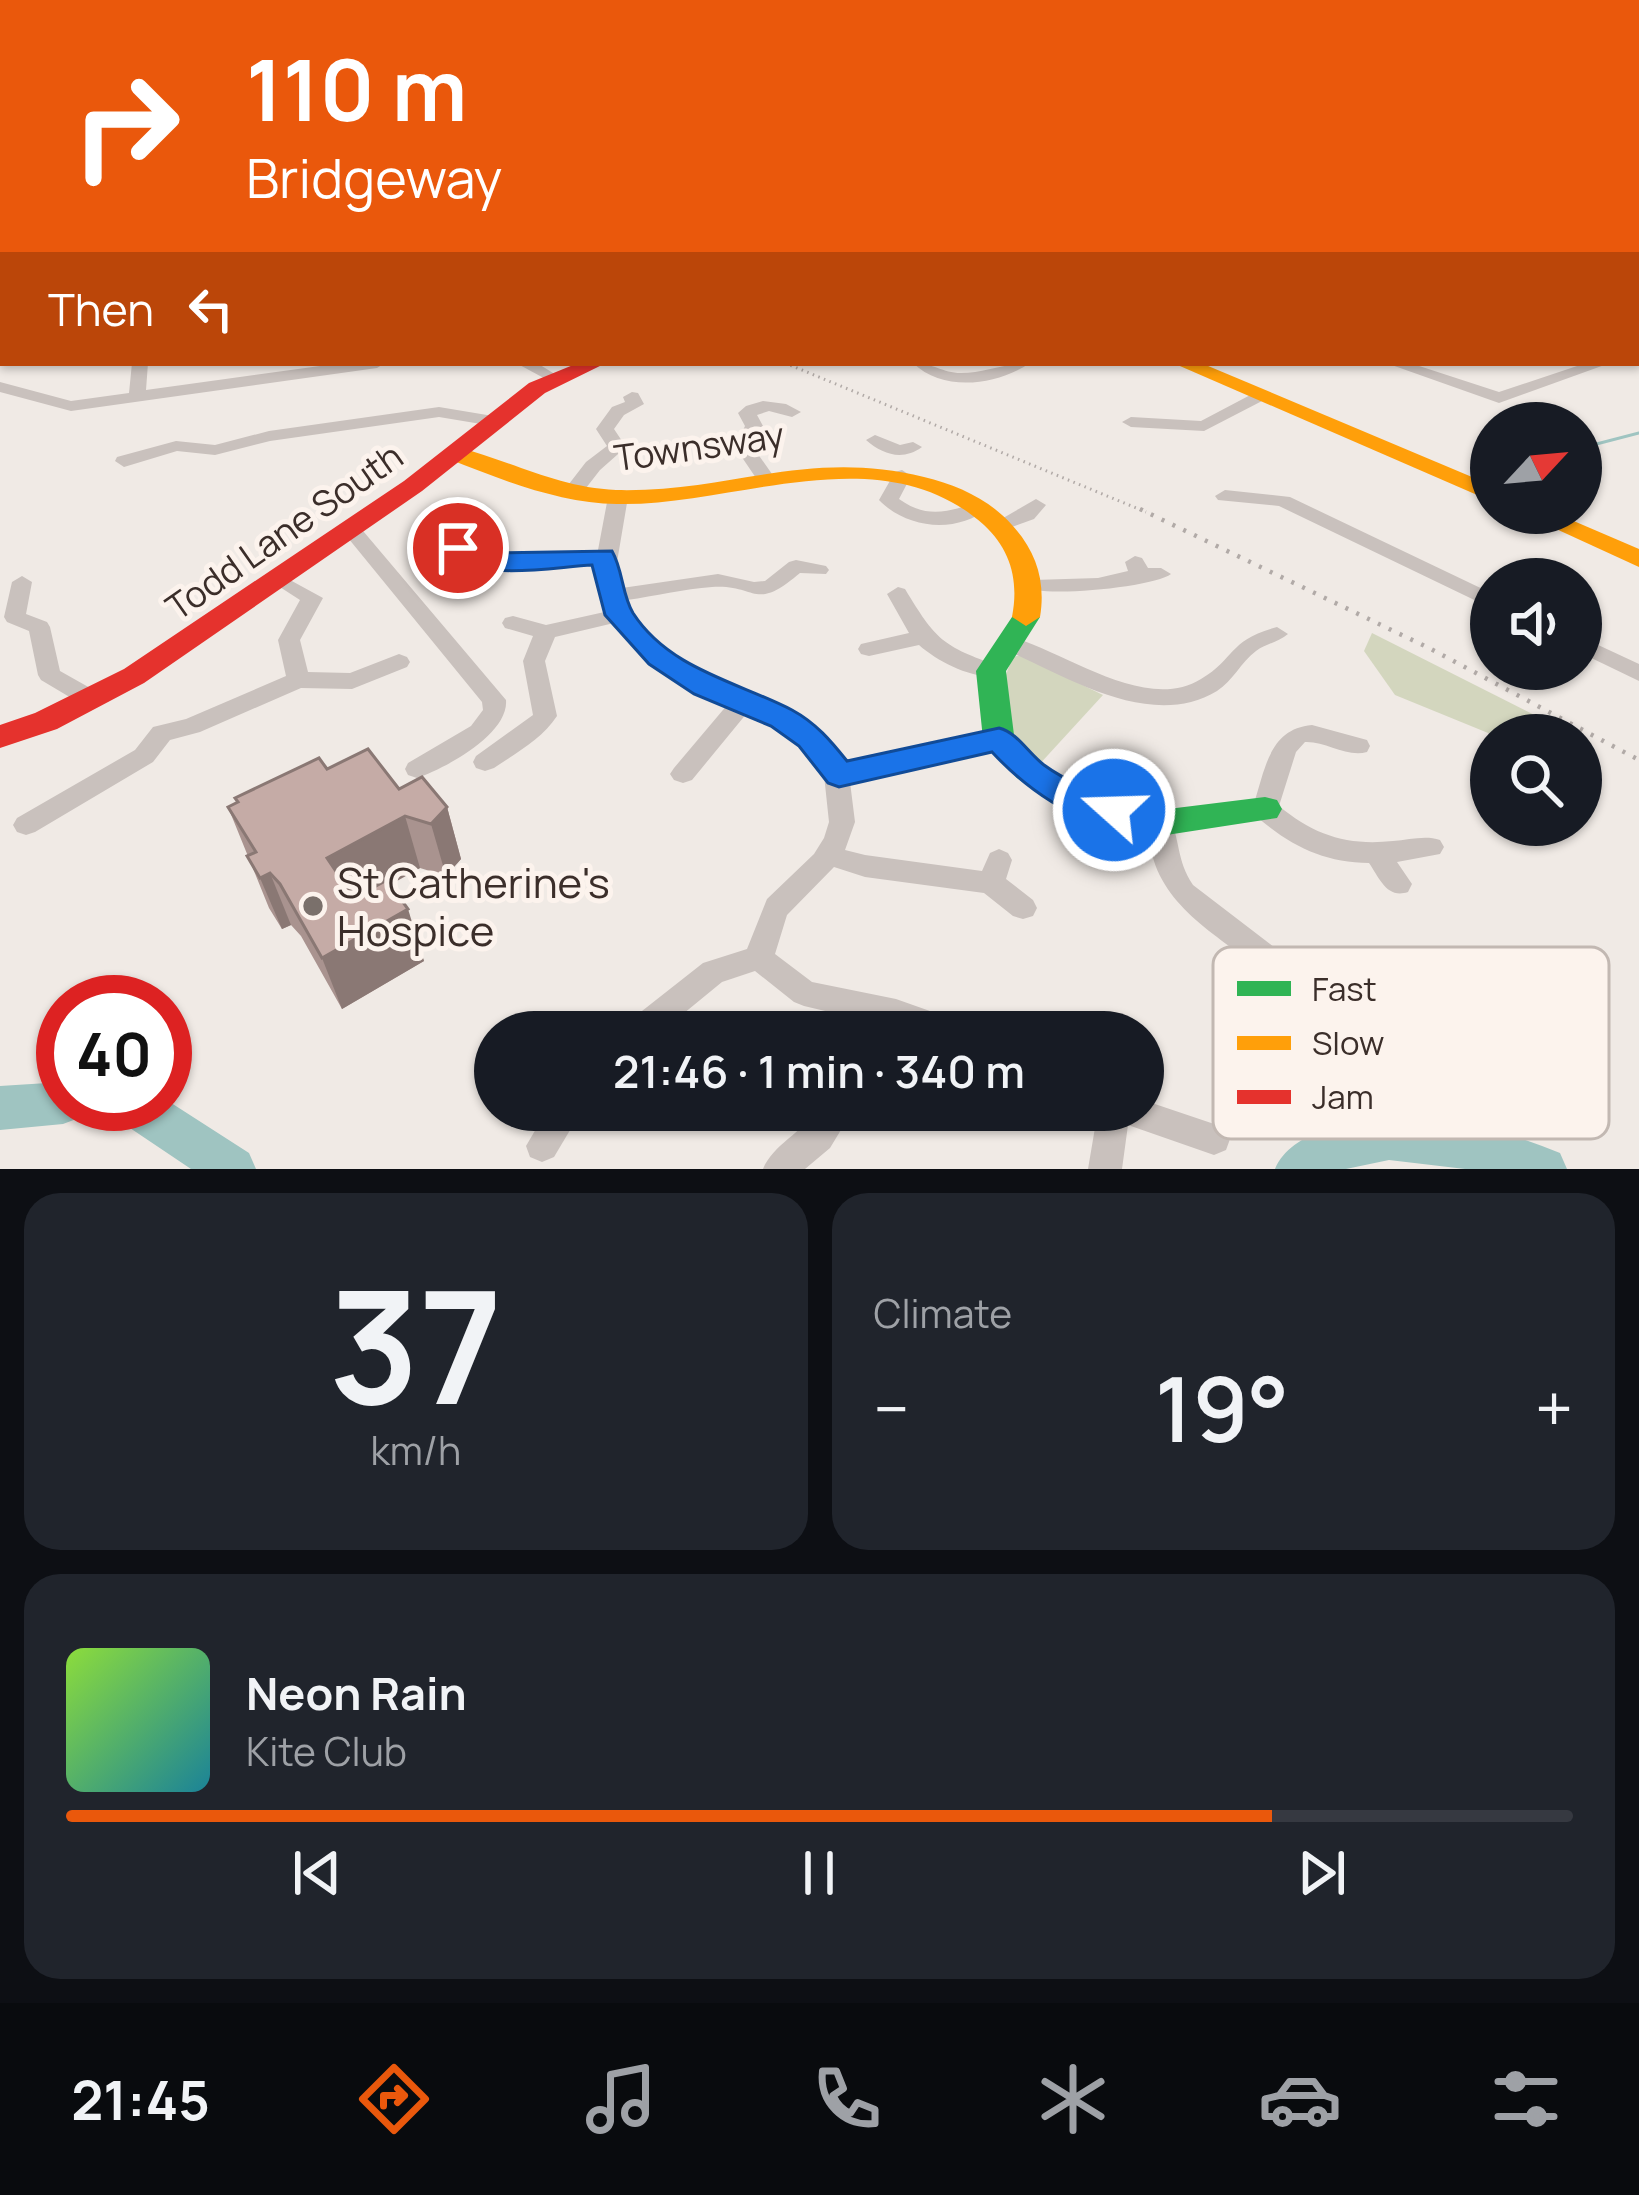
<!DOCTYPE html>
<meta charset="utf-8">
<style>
body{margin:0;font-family:Manrope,sans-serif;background:#20242c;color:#f1f3f6;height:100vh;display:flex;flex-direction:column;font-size:45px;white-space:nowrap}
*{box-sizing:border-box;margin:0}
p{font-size:39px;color:#9ea1a6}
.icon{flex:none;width:66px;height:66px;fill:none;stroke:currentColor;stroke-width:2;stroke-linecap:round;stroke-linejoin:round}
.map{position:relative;height:1169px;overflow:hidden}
.drawer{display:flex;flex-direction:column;gap:24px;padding:24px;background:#0d0f14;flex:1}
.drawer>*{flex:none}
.guide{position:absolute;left:0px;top:0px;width:1641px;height:366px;box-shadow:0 3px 9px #0004;background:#ea580c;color:#fff;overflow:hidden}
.needle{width:78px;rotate:64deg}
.fabs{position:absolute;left:1470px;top:402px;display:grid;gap:24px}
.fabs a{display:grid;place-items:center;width:132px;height:132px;border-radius:50%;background:#171b24;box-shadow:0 3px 9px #0004;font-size:60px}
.speed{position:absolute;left:36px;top:975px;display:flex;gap:24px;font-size:60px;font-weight:700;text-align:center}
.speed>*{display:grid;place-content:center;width:156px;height:156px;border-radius:50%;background:#171b24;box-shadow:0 3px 9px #0004;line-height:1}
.speed .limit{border:18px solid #d22;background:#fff;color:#111}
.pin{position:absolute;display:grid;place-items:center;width:102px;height:102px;color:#fff;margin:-51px;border:6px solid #fff;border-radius:50%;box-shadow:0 3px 12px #0007}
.me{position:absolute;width:132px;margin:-66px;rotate:290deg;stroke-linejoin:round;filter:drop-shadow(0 0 9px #0008)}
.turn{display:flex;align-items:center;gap:42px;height:252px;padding:0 48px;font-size:54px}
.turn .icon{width:156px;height:156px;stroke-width:2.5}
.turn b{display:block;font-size:84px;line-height:102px}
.then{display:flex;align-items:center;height:114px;padding:0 48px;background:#0003;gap:24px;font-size:45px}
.big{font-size:90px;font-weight:600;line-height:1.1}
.drawer .tile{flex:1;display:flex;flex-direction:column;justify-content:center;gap:18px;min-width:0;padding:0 42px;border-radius:36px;background:#20242c}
.drawer .dial{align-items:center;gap:0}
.dial b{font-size:156px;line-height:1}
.song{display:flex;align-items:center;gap:36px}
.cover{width:144px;height:144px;border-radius:18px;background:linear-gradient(135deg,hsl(90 70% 55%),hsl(190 70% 35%))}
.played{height:12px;border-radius:6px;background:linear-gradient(90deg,#ea580c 80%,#363941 80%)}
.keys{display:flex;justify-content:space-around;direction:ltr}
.heat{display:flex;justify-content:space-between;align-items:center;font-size:66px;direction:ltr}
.drawer .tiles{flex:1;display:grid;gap:24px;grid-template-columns:1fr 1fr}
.tile:last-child{grid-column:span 2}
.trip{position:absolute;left:474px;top:1011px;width:690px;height:120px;border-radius:60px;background:#171b24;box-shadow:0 3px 9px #0004;font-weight:600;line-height:120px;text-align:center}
.tabs{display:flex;height:192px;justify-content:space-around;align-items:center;background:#090b0e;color:#9ea1a6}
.tabs .icon{width:84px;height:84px}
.tabs .current{color:#ea580c}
.tabs b{font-size:54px;color:#f1f3f6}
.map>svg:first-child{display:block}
.green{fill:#d3d6be}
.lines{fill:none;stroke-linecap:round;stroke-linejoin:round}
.stream{stroke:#9fc4c1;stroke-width:3}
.river{fill:#9fc4c1;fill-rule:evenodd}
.street{fill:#c9c1bd;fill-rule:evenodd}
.fast{fill:#30b455;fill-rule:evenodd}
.slow{fill:#ff9f0a;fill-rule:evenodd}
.jam{fill:#e5322d;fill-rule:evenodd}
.rail-far1{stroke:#b1aaa7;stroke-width:3;stroke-dasharray:1.5 4.5;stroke-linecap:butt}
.rail{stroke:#b1aaa7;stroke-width:4.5;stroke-dasharray:3 9;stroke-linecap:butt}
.wall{fill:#a9938f}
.shaded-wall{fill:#8a7874}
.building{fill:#c5aba6;stroke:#8a7874;stroke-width:3}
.route{fill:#1a73e8;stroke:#114b97;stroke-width:3}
.poi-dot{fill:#7a706b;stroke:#fcf3ed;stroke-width:4.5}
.labels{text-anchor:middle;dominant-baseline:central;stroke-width:10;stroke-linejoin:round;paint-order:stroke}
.street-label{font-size:36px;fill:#3b2e2a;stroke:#fcf3ed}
.near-poi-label{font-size:42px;fill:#3b2e2a;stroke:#fcf3ed;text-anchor:start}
.key{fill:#fcf3ed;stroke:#c2b8b2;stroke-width:3}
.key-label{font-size:33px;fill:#3b2e2a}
</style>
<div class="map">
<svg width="1639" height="1169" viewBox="0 0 1639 1169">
<rect width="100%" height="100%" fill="#f0eae5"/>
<g class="green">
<path d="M1372 633 1574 735H1493L1395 695 1364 651Z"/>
<path d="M1021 655 1103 695 1037 767C998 729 991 707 1013 657Z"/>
</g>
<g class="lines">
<g class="stream">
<path d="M1576 0 1584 3"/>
<path d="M1581 448 1639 433"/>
</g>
<g class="river">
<path d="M63 1082V1104H85L79 1118 63 1124 0 1130V1086Z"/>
<path d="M165 1099 249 1153 256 1169H191L130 1128 104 1119 97 1104H165Z"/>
<path d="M1389 1116C1447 1117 1505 1130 1560 1153L1567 1169H1465L1389 1160 1346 1169H1275C1292 1130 1351 1121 1389 1116Z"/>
</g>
<g class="street">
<path d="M62 0H72L74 3H64Z"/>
<path d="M198 0H248L244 3Z"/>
<path d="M847 0H857L860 3H850Z"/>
<path d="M1016 0H1026L1028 3H1018Z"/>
<path d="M1293 0H1310V1L1286 3Z"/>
<path d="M1436 0 1440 1 1441 3H1432Z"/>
<rect x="0" y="25" width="3" height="6"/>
<path d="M3 55V61L0 62V56Z"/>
<path d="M3 73V79L0 80V74Z"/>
<path d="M3 176V184L0 185V177Z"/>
<rect x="1638" y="185" width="1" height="8"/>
<path d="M3 205V213L0 214V206Z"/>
<rect x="0" y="225" width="3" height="8"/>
<rect x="1638" y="245" width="1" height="8"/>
<rect x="0" y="291" width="3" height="9"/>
<path d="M3 319V329L0 330V320Z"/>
<rect x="1638" y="333" width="1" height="10"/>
<path d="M132 363H148L146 390 342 363H385L377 368 71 411 0 392V382L71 401 129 393Z"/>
<path d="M516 363H537L561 378 553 383Z"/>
<path d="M913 363C934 363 942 373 961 373 984 373 1004 363 1030 363 997 385 944 393 913 363Z"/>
<path d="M1386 363H1410L1499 392 1586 363H1610L1499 403Z"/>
<path d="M632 392 638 393 644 404 624 415 614 429 626 447 600 470 579 497H565L562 493 586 462 607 446 596 429 612 407 625 402 623 397Z"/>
<path d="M1256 392 1265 397 1262 401 1204 431 1131 427 1122 422 1131 417 1201 421Z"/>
<path d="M763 401 786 404 801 412 792 417 769 411 757 415 763 426 753 447 772 474 763 480 756 478 735 447 745 426 738 413 746 406Z"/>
<path d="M439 407 499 417 508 422 499 427 439 417 270 441 215 455 177 451 124 467 115 461 117 457 176 441 215 445 269 431Z"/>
<path d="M875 435 900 445 913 442 922 447C903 461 883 455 866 440Z"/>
<path d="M902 470 911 476 899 499C927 519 948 512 978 502L988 508C957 534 907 529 879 500L895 472Z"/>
<path d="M1225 490 1290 497 1491 593V608L1279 506 1218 500 1215 496Z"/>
<path d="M618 491 628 497 616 568 622 588 718 574 754 582 765 581 789 562 796 560 826 566 829 570 826 574 800 573C753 613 758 584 712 587 684 589 655 596 627 600 650 669 760 689 813 730 825 739 834 753 844 765L999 730 1008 733 1011 739 1008 745 850 782 855 822 845 850 865 855 982 871 990 853 999 849 1008 853 1012 860 1006 879 1033 900 1037 908 1033 916 1023 919 1013 916 984 893 865 877 834 867 787 915 775 954 812 982 896 999 961 1022 965 1032H914L804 1006 794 1002 755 971 722 982 661 1032H624L628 1022 703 963 747 949 767 899 814 854 824 838 829 822 824 775 798 743 747 713 692 780 683 783 674 780 670 774 674 768 728 704 652 662 614 623 555 637 545 661 557 716C542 739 516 753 494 768L485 771 476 768 473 762 476 756 533 715 523 661 533 636 505 628 502 623 505 618 513 616 546 625 609 611 600 596 603 593 596 563C548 566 495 577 451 552L448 548 454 521H468L471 525 468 546C505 566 558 553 598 550L608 497Z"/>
<path d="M1036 499 1046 505 1034 519 1001 531 991 525Z"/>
<path d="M351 523 358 525 506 700C509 734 446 768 417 778L408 775 405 769 408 763 471 726 483 710 482 702 344 533 341 529 344 525Z"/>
<path d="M1135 556 1142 558 1148 568H1161L1171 574C1155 587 1039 599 1022 586L1033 580 1098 578 1128 571 1125 562Z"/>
<path d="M279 574 323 598 300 640 308 672 350 673 399 654 407 657 410 662 407 667 352 689 301 688 200 732 170 740 153 762 35 832 26 835 17 832 13 825 17 818 135 750 153 727 186 719 286 676 278 640 300 600 269 580 272 575Z"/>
<path d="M22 576 32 582 26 614 47 622 50 627 60 671 99 693 103 699 99 705H83L41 680 38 675 29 631 7 622 4 617 12 582Z"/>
<path d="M898 587 905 589C936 640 942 646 999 666L1002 671 999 676C974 680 938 662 919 645L869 656 861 654 858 649 861 644 909 633 887 594Z"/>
<path d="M1277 627 1288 634C1279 642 1267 643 1256 651 1241 662 1233 681 1217 691 1151 731 1067 677 1006 650L1003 645 1014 638C1067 653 1146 713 1201 679 1236 658 1228 640 1277 627Z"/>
<path d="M1581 637 1639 664V681L1581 653Z"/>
<path d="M1312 725 1367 740 1370 746 1367 752C1347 758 1326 741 1305 742L1296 752 1279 806C1314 835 1347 846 1393 841 1409 840 1425 835 1440 840L1444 847 1440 854 1397 862 1412 884 1408 892C1387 899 1380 879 1369 863 1324 863 1289 845 1256 816L1252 809C1265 773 1267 729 1312 725Z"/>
<path d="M1160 813 1169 816C1181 842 1176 859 1193 885L1309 974 1314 983 1309 992 1299 996 1282 987C1272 1001 1267 1012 1249 1005L1244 996 1261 970C1216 934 1159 905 1150 844 1148 832 1147 826 1151 816Z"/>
<path d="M1143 1100 1226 1128 1230 1139 1226 1150 1214 1155 1128 1125 1122 1169H1088L1098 1110H1143Z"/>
<path d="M547 1110H582L554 1157 542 1162 530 1157 526 1146Z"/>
<path d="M818 1110H853L830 1148 805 1169H763C773 1145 802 1132 818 1110Z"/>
</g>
<path class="fast" d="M1026 608 1040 617 1006 671 1014 735 1039 762 1079 788 1160 810 1265 797 1277 800 1282 809 1277 818 1160 836 1056 806 1017 778 983 739 976 671 1016 611Z"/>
<g class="slow">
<rect x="0" y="7" width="3" height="6"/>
<rect x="1638" y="209" width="1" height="10"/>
<path d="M0 242H3L0 254Z"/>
<path d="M1173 363H1201L1491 485V501Z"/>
<path d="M457 447C511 461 559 488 616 490 728 493 807 448 924 477 957 485 989 499 1012 525 1036 551 1046 581 1040 617L1026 626 1012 617C1019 581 1011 550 984 525 881 433 735 507 617 504 559 503 502 480 449 459L445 454 449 449Z"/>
<path d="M1521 513H1555L1639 549V567Z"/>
</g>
<path class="jam" d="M578 363H606L545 393 422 491 144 683 57 729 0 748V725L35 713 124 669 404 481 529 383Z"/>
<g class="rail-far1">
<path d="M112 0 117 3"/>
<path d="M785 363 1146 512"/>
</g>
<path class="rail" d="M1140 509 1431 649 1639 760"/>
</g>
<path class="wall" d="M327 769 399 789 447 807 461 859 446 876 420 868 390 885 424 961 342 1009 301 936 291 925 282 929 269 908 228 807Z"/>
<g class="shaded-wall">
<path d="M447 807 461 859 446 876 431 824Z"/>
<path d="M405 816 420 868 345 909 327 858Z"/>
<path d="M270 873 291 925 282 929 260 878Z"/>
<path d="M408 909 424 961 342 1009 322 958Z"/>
</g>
<path class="building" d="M368 749 399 789 422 777 447 807 431 824 405 816 327 858 354 898 387 880 408 909 322 958 280 884 270 873 260 878 247 856 256 852 228 807 238 802 235 798 319 758 327 769Z"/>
<path class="route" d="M458 540 489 553 612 551C623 570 622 595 633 613 669 669 738 682 792 710 816 723 831 741 847 761L999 728C1018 733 1028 753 1044 765 1070 784 1095 791 1125 801L1130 810 1125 819C1080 833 1020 782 992 752L839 787 828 783 799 746 771 726 694 694 649 664 605 615 592 565C549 567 474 584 444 548Z"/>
<circle class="poi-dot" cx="313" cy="906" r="12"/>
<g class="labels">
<g class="street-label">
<text transform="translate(699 446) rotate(-8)">Townsway</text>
<text transform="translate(284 531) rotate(-35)">Todd Lane South</text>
</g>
<g class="near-poi-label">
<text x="337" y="882">St Catherine's<tspan x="337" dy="48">Hospice</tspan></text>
</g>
</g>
<rect x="1213" y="947" width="396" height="192" rx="18" class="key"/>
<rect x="1237" y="981" width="54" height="15" fill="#30b455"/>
<rect x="1237" y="1036" width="54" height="14" fill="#ff9f0a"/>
<rect x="1237" y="1090" width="54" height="14" fill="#e5322d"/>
<g class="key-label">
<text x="1312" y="1001">Fast</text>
<text x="1312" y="1055">Slow</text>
<text x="1312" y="1109">Jam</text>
</g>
</svg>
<div class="fabs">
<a><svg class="needle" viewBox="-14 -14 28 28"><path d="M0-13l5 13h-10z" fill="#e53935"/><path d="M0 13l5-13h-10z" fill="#9ea1a6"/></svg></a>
<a><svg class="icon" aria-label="sound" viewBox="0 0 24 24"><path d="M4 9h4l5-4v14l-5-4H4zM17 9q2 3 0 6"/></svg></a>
<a><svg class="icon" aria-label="search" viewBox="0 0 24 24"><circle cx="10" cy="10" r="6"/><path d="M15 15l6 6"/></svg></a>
</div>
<div class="speed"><div class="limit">40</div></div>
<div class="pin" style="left:458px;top:548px;background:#d93025"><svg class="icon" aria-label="arrive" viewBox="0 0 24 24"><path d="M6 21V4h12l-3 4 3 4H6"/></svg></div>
<svg class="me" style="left:1114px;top:810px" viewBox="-20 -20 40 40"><circle r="17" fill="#1a73e8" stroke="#fff" stroke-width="3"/><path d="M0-11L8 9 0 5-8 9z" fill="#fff"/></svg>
<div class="trip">21:46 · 1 min · 340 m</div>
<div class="guide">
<div class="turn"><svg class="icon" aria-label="right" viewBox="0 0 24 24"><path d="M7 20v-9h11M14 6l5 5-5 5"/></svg><div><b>110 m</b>Bridgeway</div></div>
<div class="then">Then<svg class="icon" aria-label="left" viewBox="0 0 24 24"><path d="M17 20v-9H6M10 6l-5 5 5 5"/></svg></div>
</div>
</div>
<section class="drawer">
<div class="tiles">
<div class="tile dial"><b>37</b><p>km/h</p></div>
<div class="tile"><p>Climate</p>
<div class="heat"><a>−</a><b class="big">19°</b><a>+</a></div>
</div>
<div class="tile">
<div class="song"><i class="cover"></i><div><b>Neon Rain</b><p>Kite Club</p></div></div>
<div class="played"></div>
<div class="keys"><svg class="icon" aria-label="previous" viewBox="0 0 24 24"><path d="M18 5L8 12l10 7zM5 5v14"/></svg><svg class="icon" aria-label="pause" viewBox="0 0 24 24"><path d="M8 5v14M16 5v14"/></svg><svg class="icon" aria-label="next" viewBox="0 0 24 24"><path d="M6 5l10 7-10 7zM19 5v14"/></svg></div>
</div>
</div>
</section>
<nav class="tabs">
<b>21:45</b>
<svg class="icon current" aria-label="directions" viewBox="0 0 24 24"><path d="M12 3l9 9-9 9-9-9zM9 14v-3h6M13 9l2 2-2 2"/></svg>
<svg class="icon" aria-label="music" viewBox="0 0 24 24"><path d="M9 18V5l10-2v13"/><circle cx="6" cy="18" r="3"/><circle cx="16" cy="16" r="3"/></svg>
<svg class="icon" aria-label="phone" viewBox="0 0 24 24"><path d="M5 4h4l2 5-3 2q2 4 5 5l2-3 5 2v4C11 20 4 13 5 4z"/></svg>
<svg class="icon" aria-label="climate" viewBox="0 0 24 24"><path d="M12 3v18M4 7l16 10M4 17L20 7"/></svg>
<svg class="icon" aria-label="car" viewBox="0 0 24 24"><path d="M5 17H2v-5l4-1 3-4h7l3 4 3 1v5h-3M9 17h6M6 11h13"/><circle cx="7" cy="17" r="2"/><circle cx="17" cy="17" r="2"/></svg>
<svg class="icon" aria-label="filters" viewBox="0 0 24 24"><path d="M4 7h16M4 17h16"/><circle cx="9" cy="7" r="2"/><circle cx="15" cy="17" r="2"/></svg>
</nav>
